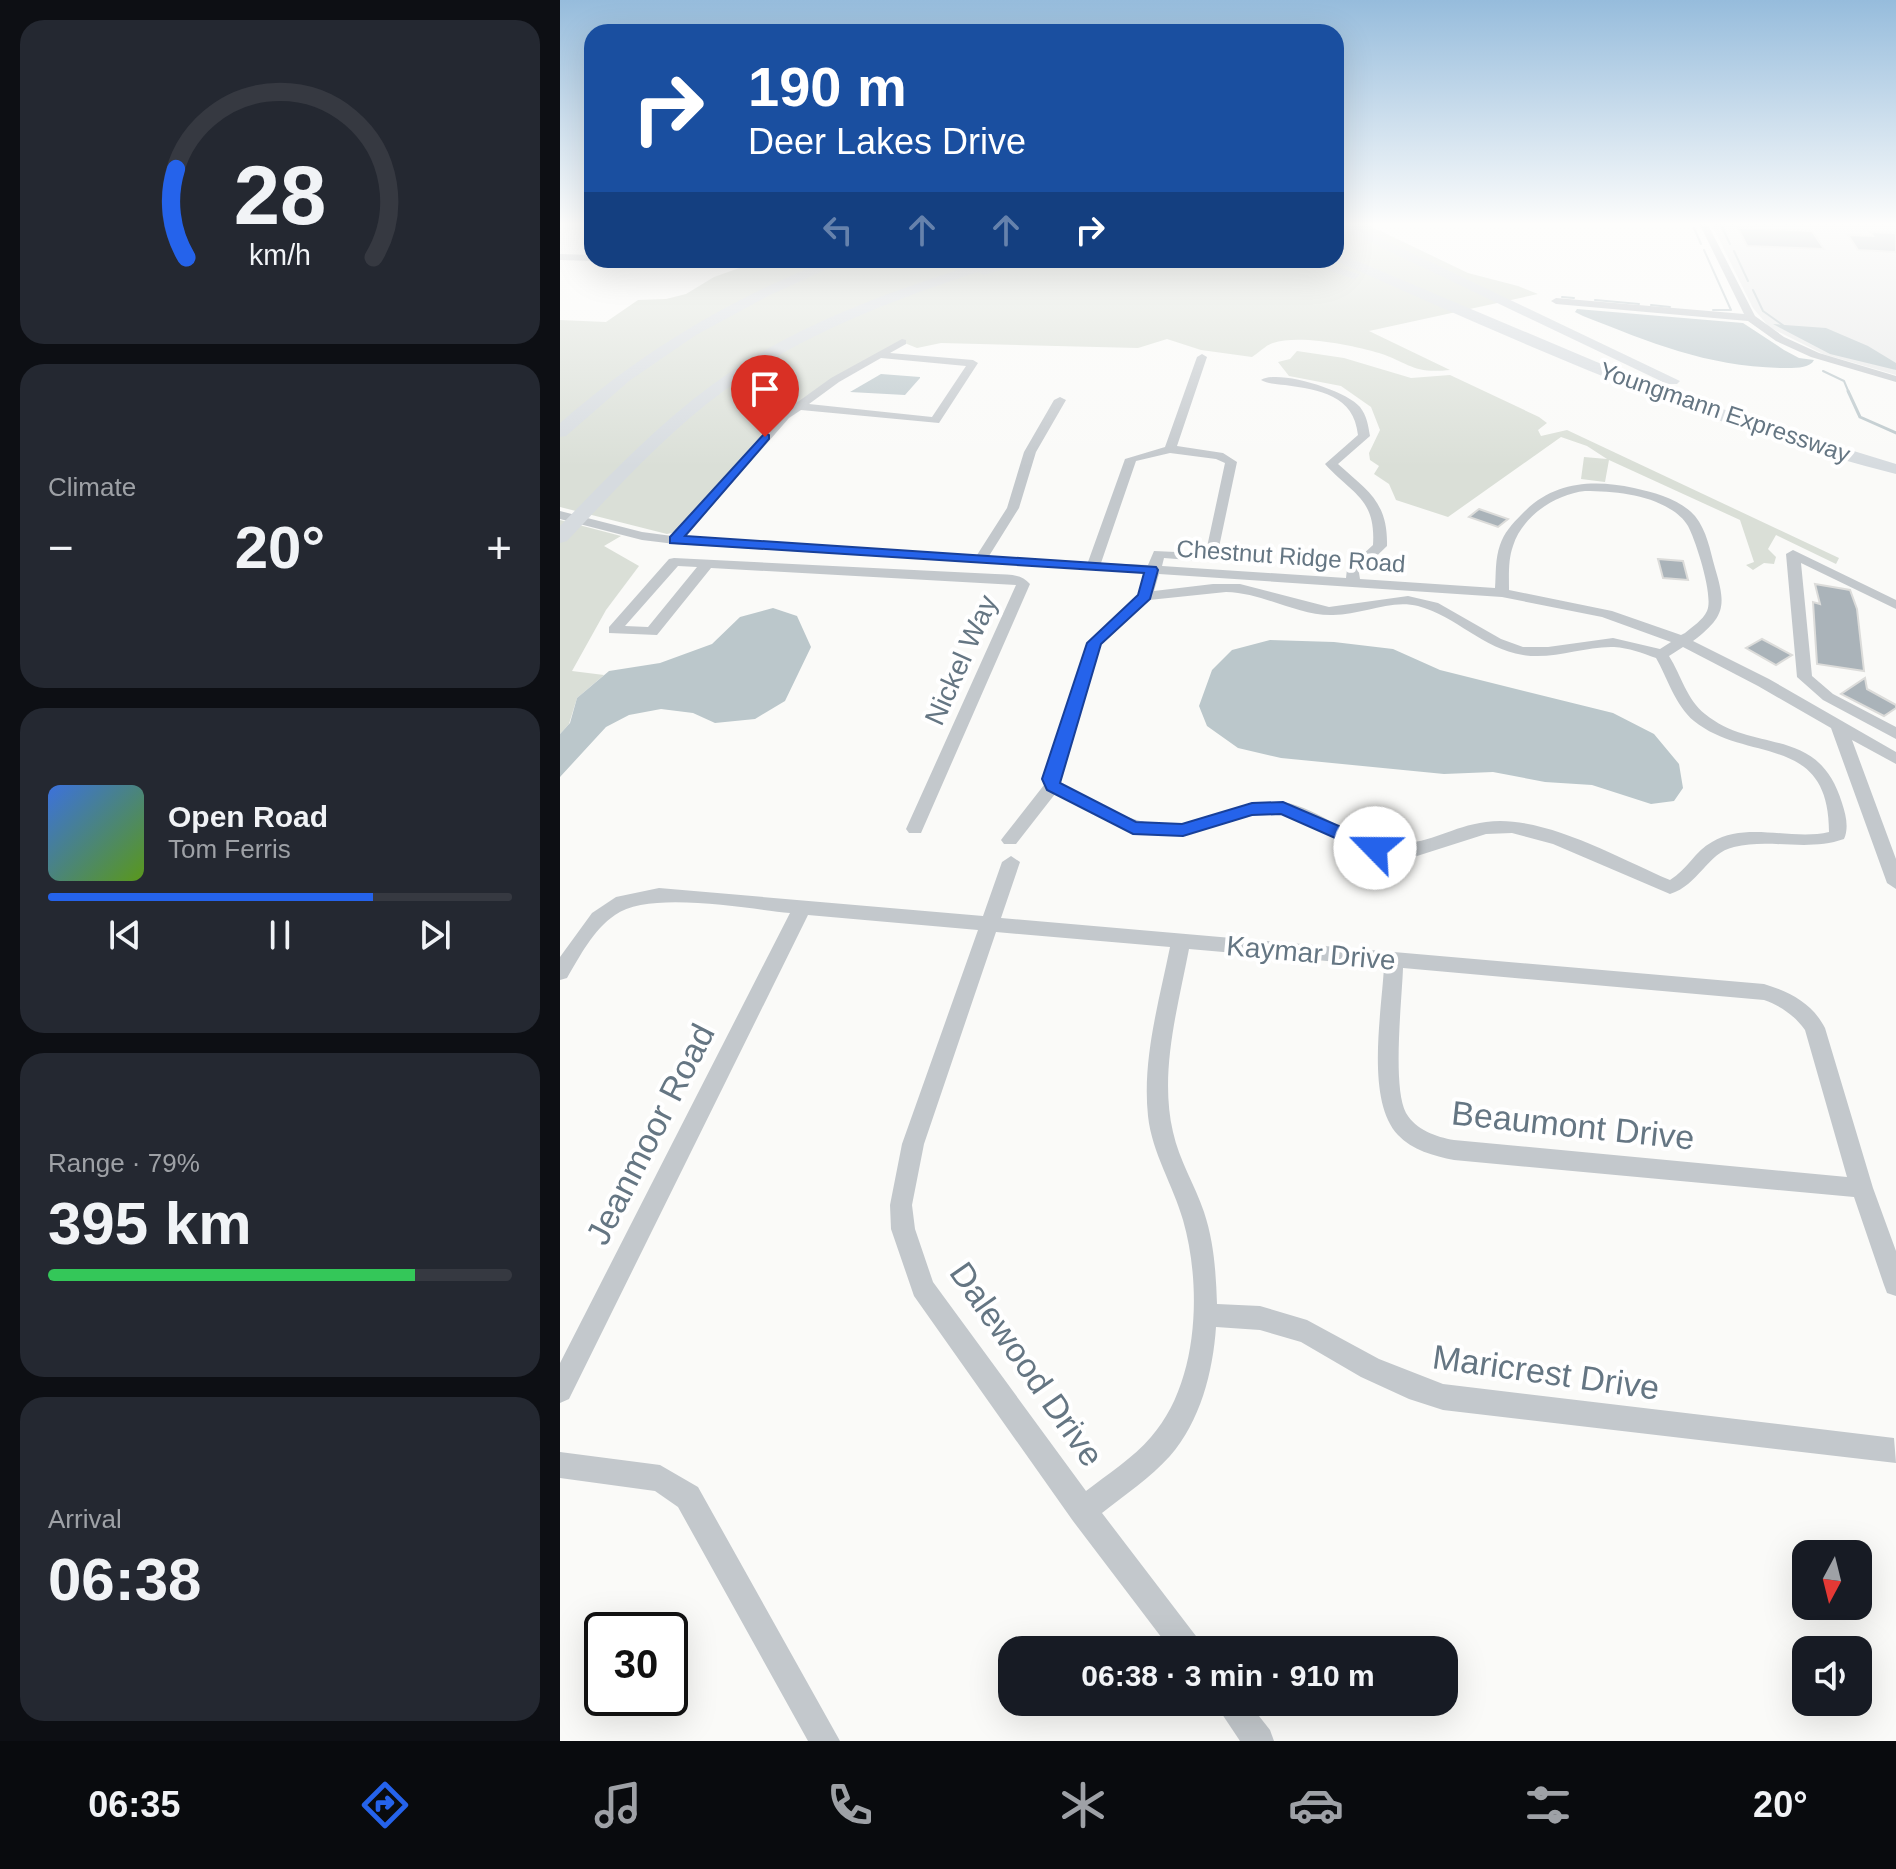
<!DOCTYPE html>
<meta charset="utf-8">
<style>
body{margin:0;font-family:Helvetica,sans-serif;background:#242831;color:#f1f3f6;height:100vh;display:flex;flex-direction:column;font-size:30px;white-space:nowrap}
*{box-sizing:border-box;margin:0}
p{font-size:26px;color:#9ea1a6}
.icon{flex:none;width:44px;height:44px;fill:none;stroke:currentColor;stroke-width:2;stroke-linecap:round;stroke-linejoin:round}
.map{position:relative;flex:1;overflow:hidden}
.sheet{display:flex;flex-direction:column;gap:20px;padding:20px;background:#0d0f14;width:560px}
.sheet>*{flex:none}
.hud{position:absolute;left:24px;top:24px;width:760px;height:244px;border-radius:24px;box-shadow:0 8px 32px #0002;background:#1a4fa0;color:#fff;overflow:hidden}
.needle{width:52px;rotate:187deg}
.controls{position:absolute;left:1232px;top:1540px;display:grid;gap:16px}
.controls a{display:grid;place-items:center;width:80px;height:80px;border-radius:16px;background:#171b24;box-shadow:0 8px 32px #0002;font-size:40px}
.speed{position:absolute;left:24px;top:1612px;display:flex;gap:16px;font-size:40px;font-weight:700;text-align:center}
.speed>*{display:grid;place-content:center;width:104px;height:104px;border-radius:50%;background:#171b24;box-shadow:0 8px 32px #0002;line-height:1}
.speed .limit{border:4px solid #111;border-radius:12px;background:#fff;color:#111}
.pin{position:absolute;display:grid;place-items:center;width:68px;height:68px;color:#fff;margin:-82px -34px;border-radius:50% 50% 50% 0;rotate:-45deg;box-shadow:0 0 8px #0007}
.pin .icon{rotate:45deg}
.me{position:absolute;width:88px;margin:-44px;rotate:293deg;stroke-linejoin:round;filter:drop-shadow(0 0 6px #0008)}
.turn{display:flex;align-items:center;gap:28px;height:168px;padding:0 32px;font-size:36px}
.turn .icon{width:104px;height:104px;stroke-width:2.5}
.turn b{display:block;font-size:56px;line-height:68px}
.lanes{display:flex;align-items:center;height:76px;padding:0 32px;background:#0003;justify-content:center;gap:40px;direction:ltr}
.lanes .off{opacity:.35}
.big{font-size:60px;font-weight:800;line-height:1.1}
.sheet .card{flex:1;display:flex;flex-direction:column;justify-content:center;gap:12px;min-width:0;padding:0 28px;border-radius:24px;background:#242831}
.sheet .dial{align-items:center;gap:0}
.dial svg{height:208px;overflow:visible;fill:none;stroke:#363941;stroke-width:7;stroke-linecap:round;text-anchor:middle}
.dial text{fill:#f1f3f6;stroke:none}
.song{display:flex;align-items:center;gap:24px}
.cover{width:96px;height:96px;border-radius:12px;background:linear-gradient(135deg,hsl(220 70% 55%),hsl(90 70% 35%))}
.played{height:8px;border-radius:4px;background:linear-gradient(90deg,#2563eb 70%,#363941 70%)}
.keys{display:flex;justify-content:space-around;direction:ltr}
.heat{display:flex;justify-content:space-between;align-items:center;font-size:44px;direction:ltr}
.charge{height:12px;border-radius:6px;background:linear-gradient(90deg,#34c759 79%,#363941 0)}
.trip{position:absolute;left:438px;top:1636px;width:460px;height:80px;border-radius:24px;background:#171b24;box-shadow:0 8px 32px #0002;font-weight:800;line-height:80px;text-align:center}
.menu{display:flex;height:128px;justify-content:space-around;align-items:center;background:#090b0e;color:#9ea1a6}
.menu .icon{width:56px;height:56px}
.menu .active{color:#2563eb}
.menu b{font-size:36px;color:#f1f3f6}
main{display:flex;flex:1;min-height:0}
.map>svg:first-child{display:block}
.built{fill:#e8e9e9}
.green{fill:#dadfd7}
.water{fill:#bbc7cb}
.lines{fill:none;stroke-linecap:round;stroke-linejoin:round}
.stream-far1{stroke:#bbc7cb;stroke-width:2}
.stream{stroke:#bbc7cb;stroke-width:3}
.building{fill:#aab3b9;stroke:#dcdcda;stroke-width:2}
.minor{fill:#c3c8cc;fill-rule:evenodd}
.highway{fill:#d6dbdf;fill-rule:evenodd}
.route{fill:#2563eb;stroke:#184099;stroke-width:2}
.labels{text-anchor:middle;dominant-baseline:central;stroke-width:8;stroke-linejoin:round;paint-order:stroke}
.far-street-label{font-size:24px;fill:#657683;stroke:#fff}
.street-label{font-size:28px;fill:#657683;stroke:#fff}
.near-street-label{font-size:34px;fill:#657683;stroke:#fff}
</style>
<main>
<section class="sheet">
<div class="card dial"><svg viewBox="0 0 100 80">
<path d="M14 69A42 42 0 1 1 86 69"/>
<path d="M14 69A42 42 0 0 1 10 35" stroke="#2563eb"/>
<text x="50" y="56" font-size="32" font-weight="700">28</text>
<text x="50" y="72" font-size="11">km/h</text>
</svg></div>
<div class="card"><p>Climate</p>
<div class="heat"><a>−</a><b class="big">20°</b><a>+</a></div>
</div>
<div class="card">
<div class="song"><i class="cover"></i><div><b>Open Road</b><p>Tom Ferris</p></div></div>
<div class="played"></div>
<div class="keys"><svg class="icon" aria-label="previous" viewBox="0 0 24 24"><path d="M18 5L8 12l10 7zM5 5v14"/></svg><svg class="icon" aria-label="pause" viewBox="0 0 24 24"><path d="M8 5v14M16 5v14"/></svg><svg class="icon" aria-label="next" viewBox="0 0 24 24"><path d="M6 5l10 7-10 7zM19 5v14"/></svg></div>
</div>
<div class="card"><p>Range · 79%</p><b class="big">395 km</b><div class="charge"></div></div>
<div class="card"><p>Arrival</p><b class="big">06:38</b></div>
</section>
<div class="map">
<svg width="1336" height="1741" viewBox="0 0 1336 1741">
<rect width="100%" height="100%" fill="#fafaf8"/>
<path class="built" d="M1151 223H1336V375L1263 354 1209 327 1193 308Z"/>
<g class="green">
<path d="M776 223H804L908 273 958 286 978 294 809 331 890 370C852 374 850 363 819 353 793 345 738 334 713 343 706 345 699 353 692 357L641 350 607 339 578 348 381 343 357 348 342 342 238 406 124 530 107 534 0 507V320L46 322 78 300 106 299 126 294 154 277 202 260H776Z"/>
<path d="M737 351 784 358 851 378 890 375 979 417 987 423 978 430 981 436 1007 430 1279 558 1276 564 1216 535 1208 549 1216 557 1214 564 1204 563 1193 570 1186 565 1194 562 1180 520 1049 460 1045 482 1021 479 1024 457 1047 459 1027 446 1001 437 888 517 836 500 829 484 814 474 819 466 810 460 809 453 820 430 811 407 781 386 729 376 718 362 730 359Z"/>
<path d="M0 520 61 536 44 546 79 566 46 610 12 671 44 675 17 698 9 724 0 734Z"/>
</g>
<g class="water">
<path d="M1017 309 1183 323 1224 350 1239 358 1254 360C1250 369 1232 368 1221 368 1145 366 1092 343 1023 316L1015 312Z"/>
<path d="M1213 324 1266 328 1308 346 1336 363V370L1270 354Z"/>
<path d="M321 374 360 377V378L345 395 290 392Z"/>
<path d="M213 608 237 616 251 647 225 701 195 719 155 723 133 713 101 709 69 715 46 727 0 777V734L10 723 17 698 49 671 100 663 152 644 180 617Z"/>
<path d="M710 640 774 642 833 649 880 670 1053 713 1094 734 1119 764 1123 788 1114 801 1091 804 1032 785 985 782 933 772 884 774 721 758 678 748 647 726 639 706 652 670 672 650Z"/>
</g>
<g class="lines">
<g class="stream-far1">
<path d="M1160 223 1170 244"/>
<path d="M1134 228 1141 244"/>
<path d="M1144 250 1171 310H1153"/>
<path d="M1174 251 1188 281"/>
<path d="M1193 290 1203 311 1224 326"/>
<path d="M1002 297 1014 298"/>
<path d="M1035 300 1079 304"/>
<path d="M1091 305 1110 307"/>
<path d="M1263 371 1284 381 1289 393"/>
</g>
<path class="stream" d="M1288 391 1300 417 1336 433"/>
</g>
<g class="building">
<path d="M1178 228 1252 231 1264 249 1187 246Z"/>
<path d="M1310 232 1336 233V252L1298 250 1288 235 1313 236Z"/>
<path d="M919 509 948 519 938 527 909 517Z"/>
<path d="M1098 559 1123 561 1128 580 1103 578Z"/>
<path d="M1255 584 1290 590 1297 609 1304 671 1257 664 1253 602 1260 604Z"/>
<path d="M1202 639 1232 655 1216 665 1186 648Z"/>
<path d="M1305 678 1307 689 1336 705V708L1324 716 1281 694Z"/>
</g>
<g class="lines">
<g class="minor">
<path d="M1139 223H1147L1195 316 1224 337 1259 353 1336 376V382L1251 357 1216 341 1188 321 996 304 991 301 996 298 1184 314Z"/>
<path d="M0 254 32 255V260H35L32 261 0 260Z"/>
<path d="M92 260H115L111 263Z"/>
<path d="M342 339 346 340V344L330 353 413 360 418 363 379 423 241 410 229 418 125 537 417 555 447 508 464 452 494 400 500 397 506 400 476 452 459 508 429 556 528 562 565 459 605 447 637 357 642 354 647 357 617 446 663 453 677 462 658 552 641 561 604 558 602 566 786 578 787 569 813 545C816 498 792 494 765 464L798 435C794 395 760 390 725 385 716 384 708 384 701 380 718 369 786 390 800 407 807 416 808 425 810 436L778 464C808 491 828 502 827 546L799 573 800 579 935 588C936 574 935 559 940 545 944 533 952 524 961 515 992 482 1031 479 1074 488 1096 493 1120 499 1135 516 1147 531 1150 550 1155 568 1166 605 1166 616 1133 641L1209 679 1336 752V764L1292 740 1336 859V889L1327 883 1271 728 1198 686 1123 647 1109 656C1121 675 1127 700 1145 714 1195 755 1258 724 1282 803 1286 815 1289 828 1284 839 1247 852 1210 838 1174 847 1147 853 1139 885 1110 894L993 844 952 833 926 834 857 856 809 852 721 814 693 815 623 836 573 834 495 794 456 844H444L441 840 444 836 484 785 482 779 527 643 579 594 586 573 115 544 82 540 0 519V511L82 532 112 536 221 414 271 378ZM321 358 406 366 372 417 249 404 279 382ZM610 453 656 459 665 463 647 547 638 553 594 551 588 565 541 563 576 461ZM1025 491C1053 491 1086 494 1110 509 1117 513 1124 519 1128 526 1136 541 1154 597 1147 611 1143 620 1132 627 1125 633L1121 635 1052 611 949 590C949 575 948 560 953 546 962 516 996 494 1025 491ZM599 574 942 597 1042 617 1111 642 1100 649 1053 638 988 647H963L941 639 878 603 848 596 769 607 680 584H653L594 591ZM666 592C705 593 737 616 773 615 802 615 830 599 858 606 896 616 923 649 963 655 994 660 1024 646 1054 647 1069 648 1082 653 1096 658 1108 679 1115 705 1134 721 1187 764 1269 732 1269 832 1232 841 1187 821 1152 842 1135 851 1127 870 1110 880 1058 858 983 814 926 822 886 827 867 849 820 842 787 837 751 803 719 802 684 802 657 818 624 824 578 831 539 803 500 783L498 779 541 645 589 600Z"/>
<path d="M1233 550 1336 600V609L1241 563 1252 676 1273 694 1336 727V739L1263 700 1237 677 1226 554Z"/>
<path d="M114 558 435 574C448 575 461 573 470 584L361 833H349L346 829 456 585 151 568 97 635 49 633V627L109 559ZM118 566 137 567 88 627 65 626Z"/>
<path d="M451 856 460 862 441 918 1204 984C1230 992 1252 1003 1265 1028L1313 1188 1336 1251V1296L1327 1293 1324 1285 1294 1197 894 1160C874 1156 852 1150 838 1135 805 1100 822 1011 824 966L629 949C618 1007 599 1072 613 1132 619 1160 635 1185 644 1212 654 1242 656 1273 657 1304L700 1306 747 1320 819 1359 883 1384 1334 1438 1336 1463 883 1410 849 1399 801 1377 741 1342 700 1330 656 1327C653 1372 640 1422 610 1456 590 1478 565 1495 542 1513L639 1640 644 1650H611L513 1521 354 1296 331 1229 330 1205 342 1144 418 930 248 915 9 1399 0 1403V1363L230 913C187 909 89 890 55 915 33 930 20 956 7 978L0 980V957L32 913 56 897 99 888 423 916 442 862ZM436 932 610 947C599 1002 582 1059 588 1116 592 1153 613 1185 623 1220 642 1286 639 1383 591 1437 573 1458 548 1474 526 1491L373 1282 355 1229 352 1205 364 1144ZM843 968 1204 1000C1221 1006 1234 1015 1245 1030L1287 1177 894 1140C876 1137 856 1130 846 1113 832 1087 842 999 843 968Z"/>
<path d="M0 1452 100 1465 138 1487 280 1741H248L118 1507 95 1491 0 1478Z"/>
<path d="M654 1702H688L710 1730 714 1741H680Z"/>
</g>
<g class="highway">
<path d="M776 223H789L1120 381 1117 384H1107L776 226Z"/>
<path d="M776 252 1084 382 1212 426 1336 464V474C1141 426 957 341 774 260Z"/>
<path d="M269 260H287L208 296 136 335 69 381 6 436 0 437V423C81 352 169 299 269 260Z"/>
<path d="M428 260H474L424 275 418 272C329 301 241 335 165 390 106 433 57 488 7 541L0 543V526C48 477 96 426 152 385 234 324 332 291 428 260Z"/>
<path d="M738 260H758L801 275 794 279Z"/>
</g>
</g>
<linearGradient id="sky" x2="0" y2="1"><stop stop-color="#96bcdc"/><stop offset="0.48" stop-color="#fdfdfc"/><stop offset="1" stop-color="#fdfdfc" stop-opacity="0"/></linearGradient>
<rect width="1336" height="467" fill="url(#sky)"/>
<path class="route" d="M205 433 209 435V439L125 536 596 567 598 570 590 599 541 644 500 783 576 822 622 824 692 803 723 802 821 844 824 848 821 853H809L721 814 692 815 623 836 573 834 487 790 482 779 527 643 578 595 584 573 110 543V537Z"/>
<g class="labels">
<g class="far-street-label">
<text transform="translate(1165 412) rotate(19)">Youngmann Expressway</text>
<text transform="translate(731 556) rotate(4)">Chestnut Ridge Road</text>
</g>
<g class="street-label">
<text transform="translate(401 660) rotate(-66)">Nickel Way</text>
<text transform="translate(751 953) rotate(5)">Kaymar Drive</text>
</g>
<g class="near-street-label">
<text transform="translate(1013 1125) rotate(6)">Beaumont Drive</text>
<text transform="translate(90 1134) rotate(-63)">Jeanmoor Road</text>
<text transform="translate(467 1364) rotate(55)">Dalewood Drive</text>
<text transform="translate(986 1372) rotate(8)">Maricrest Drive</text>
</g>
</g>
</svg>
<div class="controls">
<a><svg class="needle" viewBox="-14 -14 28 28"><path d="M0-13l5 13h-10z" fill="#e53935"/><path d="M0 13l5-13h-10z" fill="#9ea1a6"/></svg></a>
<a><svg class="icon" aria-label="sound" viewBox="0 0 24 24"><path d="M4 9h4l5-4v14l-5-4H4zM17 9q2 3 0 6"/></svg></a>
</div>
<div class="speed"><div class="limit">30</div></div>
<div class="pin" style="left:205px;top:437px;background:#d93025"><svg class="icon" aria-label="arrive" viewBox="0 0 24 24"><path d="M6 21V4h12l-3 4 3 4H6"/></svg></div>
<svg class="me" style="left:815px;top:848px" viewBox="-20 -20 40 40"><circle r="19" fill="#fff"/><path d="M0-13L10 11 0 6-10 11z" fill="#2563eb"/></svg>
<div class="trip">06:38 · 3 min · 910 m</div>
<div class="hud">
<div class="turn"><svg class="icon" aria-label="right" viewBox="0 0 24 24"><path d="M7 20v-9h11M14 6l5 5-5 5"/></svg><div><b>190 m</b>Deer Lakes Drive</div></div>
<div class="lanes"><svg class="icon off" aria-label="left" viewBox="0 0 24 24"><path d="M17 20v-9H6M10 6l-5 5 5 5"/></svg><svg class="icon off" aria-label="ahead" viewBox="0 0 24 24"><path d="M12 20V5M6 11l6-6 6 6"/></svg><svg class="icon off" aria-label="ahead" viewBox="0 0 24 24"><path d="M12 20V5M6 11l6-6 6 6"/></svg><svg class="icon" aria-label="right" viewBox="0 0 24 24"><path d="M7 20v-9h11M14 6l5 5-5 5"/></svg></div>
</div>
</div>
</main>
<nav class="menu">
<b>06:35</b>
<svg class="icon active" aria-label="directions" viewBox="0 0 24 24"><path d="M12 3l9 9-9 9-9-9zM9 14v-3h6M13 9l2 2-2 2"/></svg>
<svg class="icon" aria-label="music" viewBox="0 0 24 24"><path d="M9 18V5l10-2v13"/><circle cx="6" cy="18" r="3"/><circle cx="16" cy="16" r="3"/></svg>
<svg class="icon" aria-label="phone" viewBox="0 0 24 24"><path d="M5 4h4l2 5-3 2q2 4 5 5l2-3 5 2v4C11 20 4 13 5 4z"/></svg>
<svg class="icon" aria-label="climate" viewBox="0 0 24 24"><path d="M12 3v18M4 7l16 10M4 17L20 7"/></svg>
<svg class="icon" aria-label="car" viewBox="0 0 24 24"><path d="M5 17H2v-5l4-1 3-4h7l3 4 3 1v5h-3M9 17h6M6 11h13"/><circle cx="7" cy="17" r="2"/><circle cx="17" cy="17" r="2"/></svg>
<svg class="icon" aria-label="filters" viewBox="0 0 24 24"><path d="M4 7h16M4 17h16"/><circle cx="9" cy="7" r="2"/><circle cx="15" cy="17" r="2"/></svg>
<b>20°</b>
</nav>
